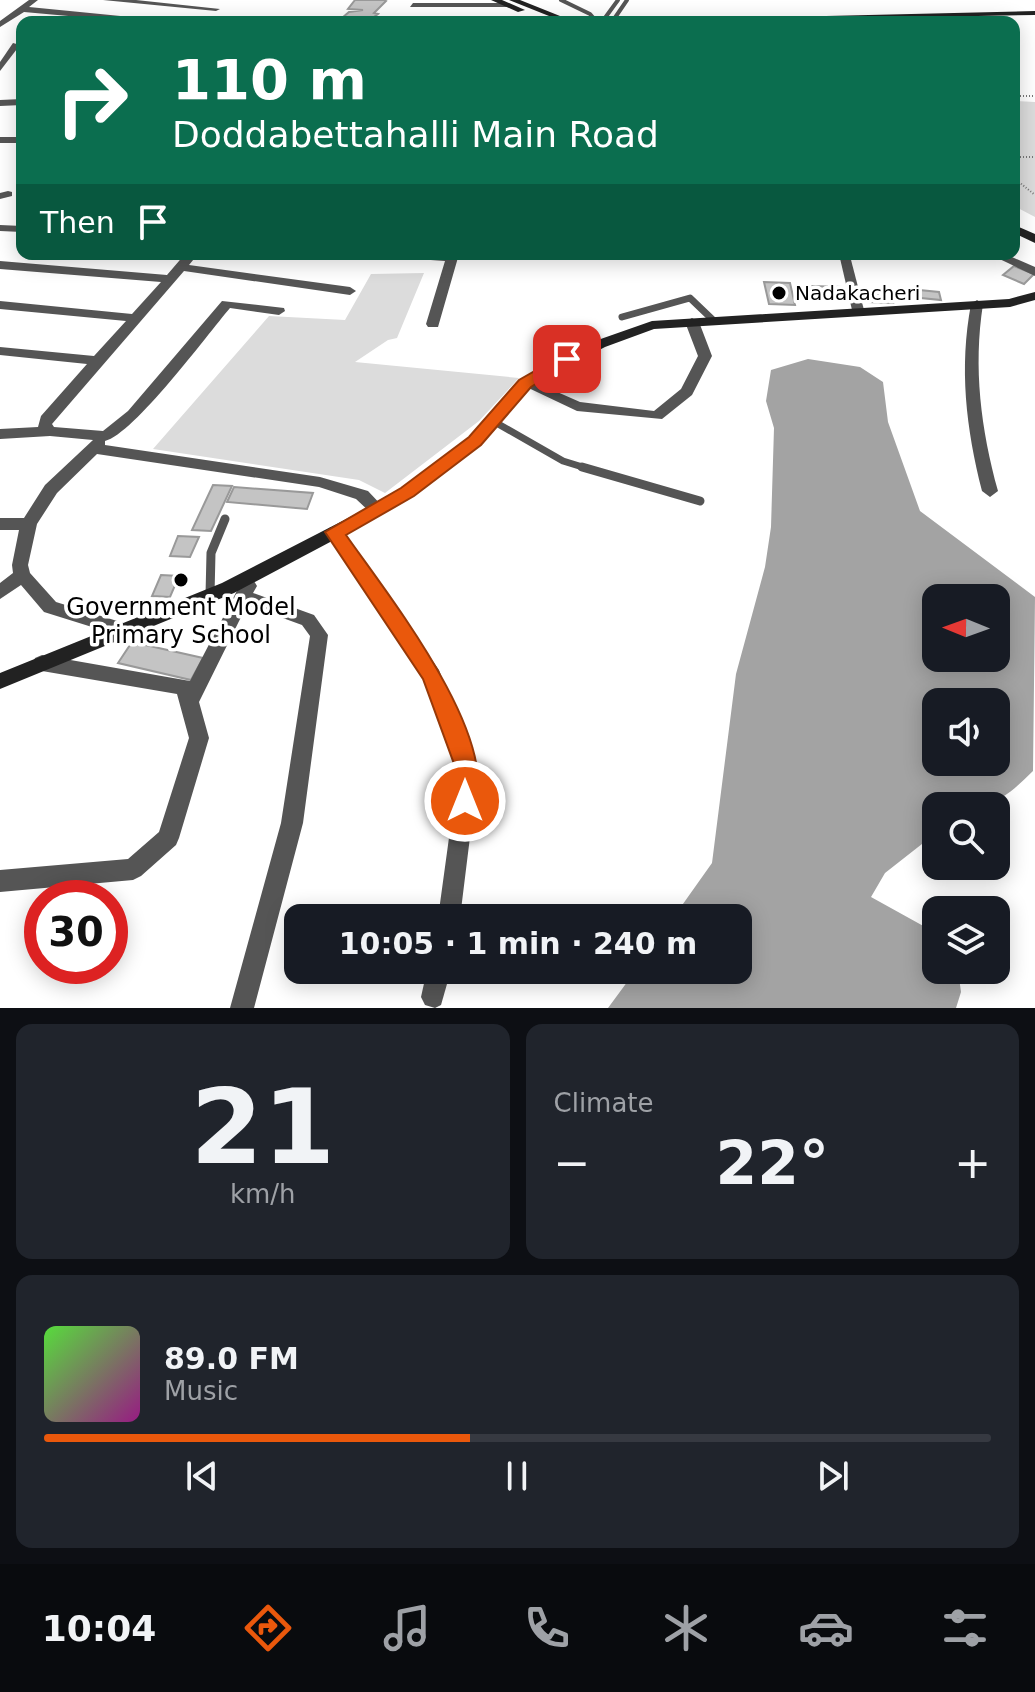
<!DOCTYPE html>
<meta charset="utf-8">
<style>
body{margin:0;font-family:"DejaVu Sans",sans-serif;background:#20242c;color:#f1f3f6;height:100vh;display:flex;flex-direction:column;font-size:30px;white-space:nowrap}
*{box-sizing:border-box;margin:0}
p{font-size:26px;color:#9ea1a6}
.icon{flex:none;width:44px;height:44px;fill:none;stroke:currentColor;stroke-width:2;stroke-linecap:round;stroke-linejoin:round}
.map{position:relative;height:1008px;overflow:hidden}
.side{display:flex;flex-direction:column;gap:16px;padding:16px;background:#0d0f14;flex:1}
.side>*{flex:none}
.hud{position:absolute;left:16px;top:16px;width:1004px;height:244px;border-radius:16px;box-shadow:0 4px 20px #0003;background:#0b6e4f;color:#fff;overflow:hidden}
.needle{width:52px;rotate:271deg}
.controls{position:absolute;left:922px;top:584px;display:grid;gap:16px}
.controls a{display:grid;place-items:center;width:88px;height:88px;border-radius:16px;background:#171b24;box-shadow:0 4px 20px #0003;font-size:40px}
.speed{position:absolute;left:24px;top:880px;display:flex;gap:16px;font-size:40px;font-weight:700;text-align:center}
.speed>*{display:grid;place-content:center;width:104px;height:104px;border-radius:50%;background:#171b24;box-shadow:0 4px 20px #0003;line-height:1}
.speed .limit{border:12px solid #d22;background:#fff;color:#111}
.pin{position:absolute;display:grid;place-items:center;width:68px;height:68px;color:#fff;margin:-34px;border-radius:16px;box-shadow:0 4px 12px #0006}
.me{position:absolute;width:88px;margin:-44px;rotate:0deg;stroke-linejoin:round;filter:drop-shadow(0 0 6px #0008)}
.turn{display:flex;align-items:center;gap:28px;height:168px;padding:0 24px;font-size:36px}
.turn .icon{width:104px;height:104px;stroke-width:2.5}
.turn b{display:block;font-size:56px;line-height:68px}
.then{display:flex;align-items:center;height:76px;padding:0 24px;background:#0003;gap:16px;font-size:30px}
.big{font-size:60px;font-weight:700;line-height:1.1}
.side .widget{flex:1;display:flex;flex-direction:column;justify-content:center;gap:12px;min-width:0;padding:0 28px;border-radius:16px;background:#20242c}
.side .dial{align-items:center;gap:0}
.dial b{font-size:104px;line-height:1}
.song{display:flex;align-items:center;gap:24px}
.cover{width:96px;height:96px;border-radius:12px;background:linear-gradient(135deg,hsl(110 70% 55%),hsl(310 70% 35%))}
.played{height:8px;border-radius:4px;background:linear-gradient(90deg,#ea580c 45%,#363941 45%)}
.keys{display:flex;justify-content:space-around;direction:ltr}
.heat{display:flex;justify-content:space-between;align-items:center;font-size:44px;direction:ltr}
.side .tiles{flex:1;display:grid;gap:16px;grid-template-columns:1fr 1fr}
.widget:last-child{grid-column:span 2}
.trip{position:absolute;left:284px;top:904px;width:468px;height:80px;border-radius:16px;background:#171b24;box-shadow:0 4px 20px #0003;font-weight:700;line-height:80px;text-align:center}
.menu{display:flex;height:128px;justify-content:space-around;align-items:center;background:#090b0e;color:#9ea1a6}
.menu .icon{width:56px;height:56px}
.menu .on{color:#ea580c}
.menu b{font-size:36px;color:#f1f3f6}
.map>svg:first-child{display:block}
.green{fill:#dcdcdc}
.water{fill:#a3a3a3;fill-rule:evenodd}
.building{fill:#c4c4c4;stroke:#999;stroke-width:2}
.lines{fill:none;stroke-linecap:round;stroke-linejoin:round}
.path{stroke:#777;stroke-width:2;stroke-dasharray:1 2;stroke-linecap:butt}
.lane-far2{stroke:#555;stroke-width:4}
.lane-far1{stroke:#555;stroke-width:7}
.lane{stroke:#555;stroke-width:9}
.street{fill:#555;fill-rule:evenodd}
.secondary{fill:#222;fill-rule:evenodd}
.route{fill:#ea580c;stroke:#983908;stroke-width:2}
.poi-dot{fill:#000;stroke:#fff;stroke-width:3}
.labels{text-anchor:middle;dominant-baseline:central;stroke-width:7;stroke-linejoin:round;paint-order:stroke}
.far-poi-label{font-size:20px;fill:#000;stroke:#fff;text-anchor:start}
.poi-label{font-size:24px;fill:#000;stroke:#fff}
</style>
<div class="map">
<svg width="1035" height="1008" viewBox="0 0 1035 1008">
<rect width="100%" height="100%" fill="#fff"/>
<g class="green">
<path d="M1014 101 1035 102V217L1014 206Z"/>
<path d="M424 273 397 338 388 340 355 362 519 378 479 421 385 493 359 480 153 449 269 316 345 320 371 274Z"/>
</g>
<path class="water" d="M808 359 860 367 883 382 888 422 920 511 1035 597 1033 771C995 809 988 806 936 806V833L885 873 871 897 936 933V970H958L961 992 956 1008H608L636 970H738V918H673L712 863 736 674 765 567 771 527 774 428 766 401 771 370ZM936 598H996V658H936ZM936 702H996V762H936Z"/>
<g class="building">
<path d="M355 0H384L386 1 374 13 378 14 370 20 373 22 342 18 349 12 363 10 348 9Z"/>
<path d="M1014 266 1034 274 1024 284 1003 275Z"/>
<path d="M764 282 790 283 795 305 769 304Z"/>
<path d="M811 286 842 287 845 297 814 296Z"/>
<path d="M899 288 939 292 941 300 901 296Z"/>
<path d="M864 291 889 292 893 303 867 302Z"/>
<path d="M213 485 232 486 211 531 192 530Z"/>
<path d="M234 487 313 493 307 509 227 502Z"/>
<path d="M178 536 199 537 190 557 170 556Z"/>
<path d="M161 575 179 576 170 597 152 596Z"/>
<path d="M132 642 203 658 191 680 118 663Z"/>
</g>
<g class="lines">
<g class="path">
<path d="M1014 96H1035"/>
<path d="M1014 157H1035"/>
<path d="M1014 178 1035 195"/>
</g>
<g class="lane-far2">
<path d="M561 0 590 14 597 22"/>
<path d="M602 22 618 0"/>
<path d="M612 22 627 0"/>
</g>
<g class="lane-far1">
<path d="M622 317 690 298 713 320"/>
<path d="M493 421 563 461 589 469"/>
</g>
<g class="lane">
<path d="M582 467 700 501"/>
<path d="M210 595 211 553 225 519"/>
</g>
<g class="street">
<path d="M29 0H38L29 7 161 20 165 22H135L24 12 0 27V21Z"/>
<path d="M103 0H136L220 9 216 11Z"/>
<path d="M413 3H507L511 5 507 7H410Z"/>
<path d="M549 18 552 22H396L400 20Z"/>
<path d="M13 43 20 45 0 71V62Z"/>
<path d="M22 99V105L0 106V100Z"/>
<rect x="0" y="137" width="22" height="6"/>
<path d="M8 191 12 192V196L0 199V193Z"/>
<path d="M0 225 22 226V232L0 231Z"/>
<path d="M185 254H198L189 265 350 287 356 291 350 295 184 271 52 424 54 427 103 431 128 411 222 301 284 308 285 311 279 315 230 308C207 335 134 434 105 441V445L320 477 368 491 385 509 383 513H371L356 499 319 487 97 454 57 493 37 524 28 565 30 573 56 602 130 625 133 630 130 635 124 637 44 612 21 585 0 599V583L13 573 12 565 19 530H0V518H24L45 485 93 440 50 436 0 439V429L38 427 41 416 87 364 0 355V347L94 356 126 321 0 309V301L132 314 161 282 0 269V261L167 275Z"/>
<path d="M396 254H459L438 327H428L426 324 445 261 402 258Z"/>
<path d="M839 254 850 256 864 310 863 313 858 314 852 310Z"/>
<path d="M989 254H1005L1035 267V276Z"/>
<path d="M977 300 983 304C973 368 981 429 998 491L990 497 982 491C966 428 959 368 971 304Z"/>
<path d="M692 318 699 322 712 356 692 395 662 419 577 411 518 383 525 379 530 380 580 402 654 411 681 389 698 356 685 322Z"/>
<path d="M335 526 341 528 439 670 478 772 460 918H438L458 772 424 679 329 536 327 532 329 528Z"/>
<path d="M248 579 254 581 257 586 253 593 314 615 328 635 303 823 254 1008H230L281 823 310 636 302 625 247 605 199 702 209 738 179 838 176 845 141 876 133 880 0 892V870L128 859 159 832 189 738 177 694 42 671 35 668 33 663 35 658 42 655 190 681 242 581Z"/>
<path d="M427 970H451L441 1005 435 1008 425 1005 421 997Z"/>
</g>
<g class="secondary">
<path d="M491 0H502L525 10 518 12Z"/>
<path d="M509 0H520L575 22H564Z"/>
<path d="M1035 11V15L650 22 654 20Z"/>
<path d="M1014 225 1035 234V243L1014 233Z"/>
<path d="M1035 292V300L1010 307 654 329 605 347 530 386 480 445 413 496 364 524 234 593 0 689V673L222 583 352 516 401 488 470 437 520 380 595 341 652 321 1009 299Z"/>
</g>
</g>
<path class="route" d="M561 356 575 359 531 387 481 445 414 496 346 535C385 591 504 740 473 809L465 812 456 809 453 801 457 772 423 679 325 532 401 488 469 437 519 380Z"/>
<g class="poi-dot">
<circle cx="779" cy="293" r="8"/>
<circle cx="181" cy="580" r="8"/>
</g>
<g class="labels">
<g class="far-poi-label">
<text x="795" y="293">Nadakacheri</text>
</g>
<g class="poi-label">
<text x="181" y="607">Government Model<tspan x="181" dy="28">Primary School</tspan></text>
</g>
</g>
</svg>
<div class="controls">
<a><svg class="needle" viewBox="-14 -14 28 28"><path d="M0-13l5 13h-10z" fill="#e53935"/><path d="M0 13l5-13h-10z" fill="#9ea1a6"/></svg></a>
<a><svg class="icon" aria-label="sound" viewBox="0 0 24 24"><path d="M4 9h4l5-4v14l-5-4H4zM17 9q2 3 0 6"/></svg></a>
<a><svg class="icon" aria-label="search" viewBox="0 0 24 24"><circle cx="10" cy="10" r="6"/><path d="M15 15l6 6"/></svg></a>
<a><svg class="icon" aria-label="layers" viewBox="0 0 24 24"><path d="M12 4l9 5-9 5-9-5zM3 14l9 5 9-5"/></svg></a>
</div>
<div class="speed"><div class="limit">30</div></div>
<div class="pin" style="left:567px;top:359px;background:#d93025"><svg class="icon" aria-label="arrive" viewBox="0 0 24 24"><path d="M6 21V4h12l-3 4 3 4H6"/></svg></div>
<svg class="me" style="left:465px;top:801px" viewBox="-20 -20 40 40"><circle r="17" fill="#ea580c" stroke="#fff" stroke-width="3"/><path d="M0-11L8 9 0 5-8 9z" fill="#fff"/></svg>
<div class="trip">10:05 · 1 min · 240 m</div>
<div class="hud">
<div class="turn"><svg class="icon" aria-label="right" viewBox="0 0 24 24"><path d="M7 20v-9h11M14 6l5 5-5 5"/></svg><div><b>110 m</b>Doddabettahalli Main Road</div></div>
<div class="then">Then<svg class="icon" aria-label="arrive" viewBox="0 0 24 24"><path d="M6 21V4h12l-3 4 3 4H6"/></svg></div>
</div>
</div>
<section class="side">
<div class="tiles">
<div class="widget dial"><b>21</b><p>km/h</p></div>
<div class="widget"><p>Climate</p>
<div class="heat"><a>−</a><b class="big">22°</b><a>+</a></div>
</div>
<div class="widget">
<div class="song"><i class="cover"></i><div><b>89.0 FM</b><p>Music</p></div></div>
<div class="played"></div>
<div class="keys"><svg class="icon" aria-label="previous" viewBox="0 0 24 24"><path d="M18 5L8 12l10 7zM5 5v14"/></svg><svg class="icon" aria-label="pause" viewBox="0 0 24 24"><path d="M8 5v14M16 5v14"/></svg><svg class="icon" aria-label="next" viewBox="0 0 24 24"><path d="M6 5l10 7-10 7zM19 5v14"/></svg></div>
</div>
</div>
</section>
<nav class="menu">
<b>10:04</b>
<svg class="icon on" aria-label="directions" viewBox="0 0 24 24"><path d="M12 3l9 9-9 9-9-9zM9 14v-3h6M13 9l2 2-2 2"/></svg>
<svg class="icon" aria-label="music" viewBox="0 0 24 24"><path d="M9 18V5l10-2v13"/><circle cx="6" cy="18" r="3"/><circle cx="16" cy="16" r="3"/></svg>
<svg class="icon" aria-label="phone" viewBox="0 0 24 24"><path d="M5 4h4l2 5-3 2q2 4 5 5l2-3 5 2v4C11 20 4 13 5 4z"/></svg>
<svg class="icon" aria-label="climate" viewBox="0 0 24 24"><path d="M12 3v18M4 7l16 10M4 17L20 7"/></svg>
<svg class="icon" aria-label="car" viewBox="0 0 24 24"><path d="M5 17H2v-5l4-1 3-4h7l3 4 3 1v5h-3M9 17h6M6 11h13"/><circle cx="7" cy="17" r="2"/><circle cx="17" cy="17" r="2"/></svg>
<svg class="icon" aria-label="filters" viewBox="0 0 24 24"><path d="M4 7h16M4 17h16"/><circle cx="9" cy="7" r="2"/><circle cx="15" cy="17" r="2"/></svg>
</nav>
